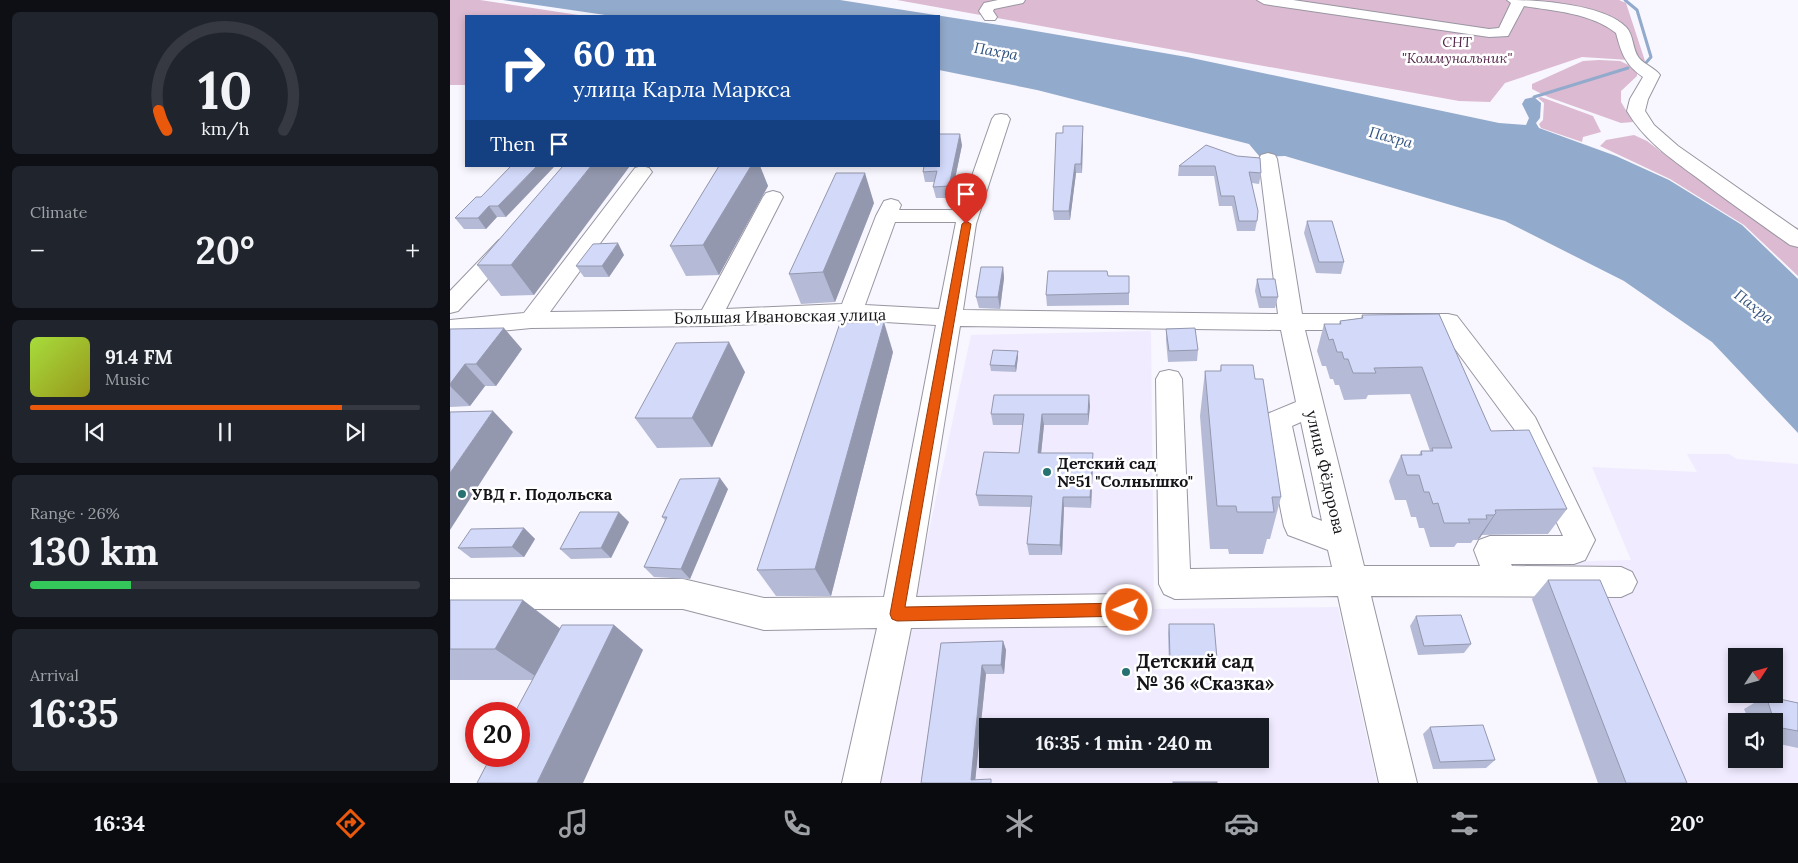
<!DOCTYPE html>
<meta charset="utf-8">
<style>
body{margin:0;font-family:Lora,serif;background:#20242c;color:#f1f3f6;height:100vh;display:flex;flex-direction:column;font-size:19px;white-space:nowrap}
*{box-sizing:border-box;margin:0}
p{font-size:16px;color:#9ea1a6}
.icon{flex:none;width:28px;height:28px;fill:none;stroke:currentColor;stroke-width:2;stroke-linecap:round;stroke-linejoin:round}
.map{position:relative;flex:1;overflow:hidden}
.sheet{display:flex;flex-direction:column;gap:12px;padding:12px;background:#0d0f14;width:450px}
.sheet>*{flex:none}
.top-card{position:absolute;left:15px;top:15px;width:475px;height:152px;border-radius:0px;box-shadow:0 2px 8px #0003;background:#1a4fa0;color:#fff;overflow:hidden}
.needle{width:32px;rotate:54deg}
.fabs{position:absolute;left:1278px;top:648px;display:grid;gap:10px}
.fabs a{display:grid;place-items:center;width:55px;height:55px;border-radius:0px;background:#171b24;box-shadow:0 2px 8px #0003;font-size:25px}
.speed{position:absolute;left:15px;top:702px;display:flex;gap:10px;font-size:25px;font-weight:700;text-align:center}
.speed>*{display:grid;place-content:center;width:65px;height:65px;border-radius:50%;background:#171b24;box-shadow:0 2px 8px #0003;line-height:1}
.speed .limit{border:8px solid #d22;background:#fff;color:#111}
.pin{position:absolute;display:grid;place-items:center;width:42px;height:42px;color:#fff;margin:-51px -21px;border-radius:50% 50% 50% 0;rotate:-45deg;box-shadow:0 0 5px #0007}
.pin .icon{rotate:45deg}
.me{position:absolute;width:55px;margin:-28px;rotate:269deg;stroke-linejoin:round;filter:drop-shadow(0 0 4px #0008)}
.turn{display:flex;align-items:center;gap:18px;height:105px;padding:0 25px;font-size:22px}
.turn .icon{width:65px;height:65px;stroke-width:2.5}
.turn b{display:block;font-size:35px;line-height:42px}
.then{display:flex;align-items:center;height:48px;padding:0 25px;background:#0003;gap:10px;font-size:19px}
.big{font-size:38px;font-weight:700;line-height:1.1}
.sheet .widget{flex:1;display:flex;flex-direction:column;justify-content:center;gap:8px;min-width:0;padding:0 18px;border-radius:8px;background:#20242c}
.sheet .dial{align-items:center;gap:0}
.dial svg{height:130px;overflow:visible;fill:none;stroke:#363941;stroke-width:7;stroke-linecap:round;text-anchor:middle}
.dial text{fill:#f1f3f6;stroke:none}
.song{display:flex;align-items:center;gap:15px}
.cover{width:60px;height:60px;border-radius:8px;background:linear-gradient(135deg,hsl(80 70% 55%),hsl(60 70% 35%))}
.played{height:5px;border-radius:2px;background:linear-gradient(90deg,#ea580c 80%,#363941 80%)}
.keys{display:flex;justify-content:space-around;direction:ltr}
.heat{display:flex;justify-content:space-between;align-items:center;font-size:28px;direction:ltr}
.charge{height:8px;border-radius:4px;background:linear-gradient(90deg,#34c759 26%,#363941 0)}
.trip{position:absolute;left:529px;top:718px;width:290px;height:50px;border-radius:0px;background:#171b24;box-shadow:0 2px 8px #0003;font-weight:700;line-height:50px;text-align:center}
.dock{display:flex;height:80px;justify-content:space-around;align-items:center;background:#090b0e;color:#9ea1a6}
.dock .icon{width:35px;height:35px}
.dock .on{color:#ea580c}
.dock b{font-size:22px;color:#f1f3f6}
main{display:flex;flex:1;min-height:0}
.map>svg:first-child{display:block}
.built{fill:#f0ebff;fill-rule:evenodd}
.green{fill:#dcbad2}
.water{fill:#92aacb}
.lines{fill:none;stroke-linecap:round;stroke-linejoin:round}
.stream{stroke:#92aacb;stroke-width:3}
.minor-casing{stroke:#9896a1;stroke-width:2}
.minor{fill:#fff;fill-rule:evenodd}
.wall{fill:#b5bbd6}
.shaded-wall{fill:#9498ae}
.building{fill:#d3d9f9;stroke:#9498ae}
.route{fill:#ea580c;stroke:#983908}
.poi-dot{fill:#267171;stroke:#fff;stroke-width:2}
.labels{text-anchor:middle;dominant-baseline:central;stroke-width:5;stroke-linejoin:round;paint-order:stroke}
.far-park-label{font-size:14px;font-style:italic;fill:#522447;stroke:#fff}
.far-water-label{font-size:15px;font-style:italic;fill:#30527f;stroke:#fff}
.street-label{font-size:16px;fill:#151419;stroke:#fff}
.poi-label{font-size:16px;font-weight:bold;fill:#151419;stroke:#fff;text-anchor:start}
.near-poi-label{font-size:19px;font-weight:bold;fill:#151419;stroke:#fff;text-anchor:start}
</style>
<main>
<section class="sheet">
<div class="widget dial"><svg viewBox="0 0 100 80">
<path d="M14 69A42 42 0 1 1 86 69"/>
<path d="M14 69A42 42 0 0 1 9 57" stroke="#ea580c"/>
<text x="50" y="56" font-size="32" font-weight="700">10</text>
<text x="50" y="72" font-size="11">km/h</text>
</svg></div>
<div class="widget"><p>Climate</p>
<div class="heat"><a>−</a><b class="big">20°</b><a>+</a></div>
</div>
<div class="widget">
<div class="song"><i class="cover"></i><div><b>91.4 FM</b><p>Music</p></div></div>
<div class="played"></div>
<div class="keys"><svg class="icon" aria-label="previous" viewBox="0 0 24 24"><path d="M18 5L8 12l10 7zM5 5v14"/></svg><svg class="icon" aria-label="pause" viewBox="0 0 24 24"><path d="M8 5v14M16 5v14"/></svg><svg class="icon" aria-label="next" viewBox="0 0 24 24"><path d="M6 5l10 7-10 7zM19 5v14"/></svg></div>
</div>
<div class="widget"><p>Range · 26%</p><b class="big">130 km</b><div class="charge"></div></div>
<div class="widget"><p>Arrival</p><b class="big">16:35</b></div>
</section>
<div class="map">
<svg width="1348" height="783" viewBox="0 0 1348 783">
<rect width="100%" height="100%" fill="#f8f6fe"/>
<g class="built">
<path d="M701 331 704 609 888 607 927 783H429L462 610 521 335ZM538 726H810V759H538Z"/>
<path d="M1237 454H1279L1287 459 1348 464V783H1148L1069 563 1181 560 1142 467 1247 472ZM1286 656H1324V694H1286ZM1286 721H1324V759H1286Z"/>
</g>
<g class="green">
<path d="M0 0H30L135 16H16V85H0Z"/>
<path d="M447 0H1169L1176 3 1195 61 1132 57 1055 83 1040 102 1009 101Z"/>
<path d="M1149 60 1170 61 1187 69V76L1171 91V102L1183 122 1171 123 1098 97 1082 89V84L1133 61Z"/>
<path d="M1091 97 1143 116 1151 132 1133 137 1132 142 1091 128 1089 124 1093 120 1094 103 1088 98Z"/>
<path d="M1184 135 1197 141 1210 151 1262 178 1286 186 1307 204 1335 223 1348 228V276L1294 225 1220 179 1150 146 1156 140Z"/>
</g>
<path class="water" d="M53 0H390L568 28 737 57 1049 123 1076 125 1079 118 1072 104 1075 99 1084 97 1091 103 1090 118 1086 123 1089 128 1166 156 1219 180 1292 225 1348 279V433L1262 342 1174 281 1055 221 835 156 810 157 799 144 587 90 489 70V16H162Z"/>
<g class="lines">
<g class="stream">
<path d="M1175 0 1187 10 1201 57 1194 65"/>
<path d="M1084 97 1178 68"/>
</g>
<g class="minor-casing">
<g id="minor">
<path d="M548 0H575L573 3 544 9 543 11 547 17 545 20H535L529 11 534 3Z"/>
<path d="M807 0H843L1039 29 1049 28 1061 3 1057 0C1088 0 1153 4 1176 27 1184 35 1182 49 1189 58 1195 65 1205 68 1210 75L1198 99 1195 111 1204 125 1228 146 1348 230V247L1340 245C1309 223 1277 201 1246 177 1220 158 1194 140 1177 111L1180 99 1193 77C1175 65 1171 52 1166 33 1141 13 1104 11 1074 6L1058 36 1039 37 814 4Z"/>
<path d="M551 114 557 115 560 119 526 224 513 310 828 314 809 159 811 155 818 153 825 155 827 159 852 314H998L1007 316 1085 417 1145 540 1135 560 1124 564H1061L1062 566 1171 567 1182 572 1187 582 1182 592 1171 597 921 596 967 783H929L888 596 725 599 714 594 709 584 706 379 710 372 719 370 728 372 732 379 740 569 882 567 878 550 838 535 834 526 813 421 817 414 846 402 831 330 510 326 466 597 677 594 689 599 694 610 689 621 677 626 461 628 430 783H392L427 628 314 630 233 609H0V579H233L314 598 434 597 486 325 401 320 260 326 81 328 0 336V320L74 313 185 168 192 166 199 168 202 172 100 312 252 310 313 197 316 193 323 191 330 193 333 197 276 309 392 304 426 216 434 201 441 199 448 201 451 205 449 210H510L542 119 545 115ZM445 222H506L489 309 415 305ZM855 330H991L1064 429 1113 536H1040L1029 540 1024 550 1030 566H914ZM851 422 872 521 862 517 842 426Z"/>
<path d="M57 238 65 240 68 245 65 250 8 311 0 313V291L49 240Z"/>
</g>
</g>
<use href="#minor" class="minor"/>
</g>
<g class="wall">
<path d="M633 126 632 173H626L620 220H604L603 211 613 133Z"/>
<path d="M512 145 501 198H486L483 187 485 182H475L473 172Z"/>
<path d="M756 145 811 173 809 184 802 183 807 221 805 231H787L782 206H769L764 176H728L729 166Z"/>
<path d="M61 166 56 217H47L36 229H14L5 218 31 197Z"/>
<path d="M113 166 84 295 51 296 27 265Z"/>
<path d="M269 166H310L318 186 269 275 236 276 220 246Z"/>
<path d="M424 203 385 302 351 304 339 274Z"/>
<path d="M857 221 894 262 891 274 866 273 854 233Z"/>
<path d="M174 255 159 277H134L126 266Z"/>
<path d="M553 267 554 278 550 309 529 308 526 297Z"/>
<path d="M658 276 679 293V305L597 306 596 295Z"/>
<path d="M807 279 828 297 825 308H809L805 291Z"/>
<path d="M989 314 1041 431 1117 509 1098 534 1031 535 1027 540H1023L1021 543H1007L1004 547H980L974 528H969L966 517H961L956 500H945L939 481 951 455H969L971 451H980L960 394 918 395 916 399 894 400 889 385H885L883 379H880L876 366H872L867 351 874 324H889L890 321 911 318 912 315Z"/>
<path d="M0 329 72 349 46 386H35L20 406 0 407Z"/>
<path d="M716 329 748 350 747 361 718 362 716 340Z"/>
<path d="M568 351V357L566 372 541 371 540 365Z"/>
<path d="M443 352 381 596H326L307 570Z"/>
<path d="M771 365 805 379 831 497 820 539H817L813 554H779L778 549H760L750 416 755 371H770Z"/>
<path d="M295 372 262 447 207 448 185 418Z"/>
<path d="M640 406 638 425H594L591 453 643 464 641 508 614 507 612 555H579L577 544 581 507 529 506 526 495 569 453 573 425H543L541 414Z"/>
<path d="M278 489 240 579 204 577 194 567 215 520 212 517Z"/>
<path d="M179 522 161 558 121 559 110 549Z"/>
<path d="M74 528 85 539 74 557 21 558 8 548Z"/>
<path d="M1098 580 1237 783H1148L1082 599Z"/>
<path d="M0 600 110 629 164 625 193 650 82 680H0Z"/>
<path d="M966 616 1021 644 1014 653 968 655 960 626Z"/>
<path d="M719 624 767 659 765 668H719L718 633Z"/>
<path d="M553 641 556 650 554 674H536L525 780 471 783 491 643Z"/>
<path d="M1316 696 1348 703V748L1324 743V721H1299L1294 709Z"/>
<path d="M980 727 1045 760 1036 768 983 769 973 734Z"/>
</g>
<g class="shaded-wall">
<path d="M633 126V135L632 173 631 164Z"/>
<path d="M510 134 512 145 501 198 499 186Z"/>
<path d="M625 164 626 173 620 220 619 211Z"/>
<path d="M87 166H105L56 217 48 206Z"/>
<path d="M141 166H180L84 295 61 265Z"/>
<path d="M301 166H310L318 186 269 275 253 245Z"/>
<path d="M415 173 424 203 385 302 373 272Z"/>
<path d="M39 206 47 217 36 229 28 218Z"/>
<path d="M168 243 174 255 159 277 152 266Z"/>
<path d="M553 267 554 278 550 309 548 297Z"/>
<path d="M434 322 443 352 381 596 365 569Z"/>
<path d="M54 328 72 349 46 386 26 364Z"/>
<path d="M279 342 295 372 262 447 242 418Z"/>
<path d="M568 351V357L566 372 565 366Z"/>
<path d="M15 364 35 386 20 406 0 386V384Z"/>
<path d="M639 395 640 406 638 425V414Z"/>
<path d="M43 411 63 432 0 530V473Z"/>
<path d="M592 414 594 425 590 464 588 453Z"/>
<path d="M643 453V464L641 508 640 497Z"/>
<path d="M270 478 278 489 240 579 231 569Z"/>
<path d="M613 497 614 507 612 555 610 545Z"/>
<path d="M169 512 179 522 161 558 151 548Z"/>
<path d="M1046 513 1030 538 1027 540 1044 515Z"/>
<path d="M74 528 85 539 74 557 62 547Z"/>
<path d="M73 600 116 633 91 680 45 649Z"/>
<path d="M164 625 193 650 133 783H87Z"/>
<path d="M553 641 556 650 554 674 551 665Z"/>
<path d="M532 665 536 674 525 783 521 780Z"/>
</g>
<g class="building">
<path d="M613 126H633L631 164H625L619 211H603L606 133H613Z"/>
<path d="M489 134H510L499 186 483 187 487 171 473 172 474 166H489Z"/>
<path d="M756 145 787 156 810 158 811 173 799 172 808 211 807 221H789L784 196H771L765 166H729Z"/>
<path d="M61 166H87L48 206H39L28 218H5L26 197H31Z"/>
<path d="M113 166H141L61 265H27Z"/>
<path d="M269 166H301L253 245 220 246Z"/>
<path d="M386 173H415L373 272 339 274Z"/>
<path d="M857 221H882L894 262H869Z"/>
<path d="M168 243 152 266H126L143 244Z"/>
<path d="M531 267H553L548 297H526Z"/>
<path d="M598 271H657L658 276H679V293L596 295Z"/>
<path d="M807 279H825L828 297H811Z"/>
<path d="M989 314 1041 431 1079 430 1117 509 1045 510 1046 513 1044 515H1036L1037 519H1018L1020 523H994L988 503 983 504 979 492H974L969 475H957L951 455H972L971 451H983L982 448H1002L972 367 924 368 926 373H903L898 359H894L892 352H887L883 339 879 340 874 324H891L890 321 913 318 912 315Z"/>
<path d="M434 322 365 569 307 570 390 323Z"/>
<path d="M54 328 26 364H15L0 384V329Z"/>
<path d="M745 328 748 350 719 351 716 329Z"/>
<path d="M279 342 242 418H185L226 343Z"/>
<path d="M543 350 568 351 565 366 540 365Z"/>
<path d="M771 365H803L805 379H813L831 497H822L824 512H787L786 506H767L755 371H771Z"/>
<path d="M544 395H639L638 414H592L588 453H643L640 497H613L610 545 577 544 582 496 526 495 534 452 569 453 574 414H541Z"/>
<path d="M43 411 0 473V412Z"/>
<path d="M270 478 231 569 194 567 217 517H212L230 479Z"/>
<path d="M130 512H169L151 548 110 549Z"/>
<path d="M74 528 62 547 8 548 21 529Z"/>
<path d="M1098 580H1150L1237 783H1176Z"/>
<path d="M0 600H73L45 649H0Z"/>
<path d="M1011 615 1021 644 974 646 966 616Z"/>
<path d="M719 624H764L767 659H720Z"/>
<path d="M112 625H164L87 783H27L41 756H69V714H64Z"/>
<path d="M553 641 551 665H532L521 780 541 779V783H471L491 643Z"/>
<path d="M1316 696 1348 703V731L1326 727Z"/>
<path d="M1033 725 1045 760 990 762 980 727Z"/>
<rect x="723" y="782" width="44" height="1"/>
</g>
<path class="route" d="M516 221 521 224 455 607 677 603 682 605 684 610 682 614 677 616 447 621 442 619 440 614 512 224Z"/>
<g class="poi-dot">
<circle cx="597" cy="472" r="5"/>
<circle cx="12" cy="494" r="5"/>
<circle cx="676" cy="672" r="5"/>
</g>
<g class="labels">
<g class="far-park-label">
<text x="1007" y="42">СНТ<tspan x="1007" dy="16">"Коммунальник"</tspan></text>
</g>
<g class="far-water-label">
<text transform="translate(546 51) rotate(10)">Пахра</text>
<text transform="translate(941 137) rotate(15)">Пахра</text>
<text transform="translate(1304 306) rotate(38)">Пахра</text>
</g>
<g class="street-label">
<text transform="translate(330 316) rotate(-1)">Большая Ивановская улица</text>
<text transform="translate(876 472) rotate(77)">улица Фёдорова</text>
</g>
<g class="poi-label">
<text x="607" y="463">Детский сад<tspan x="607" dy="18">№51 "Солнышко"</tspan></text>
<text x="22" y="494">УВД г. Подольска</text>
</g>
<g class="near-poi-label">
<text x="686" y="661">Детский сад<tspan x="686" dy="22">№ 36 «Сказка»</tspan></text>
</g>
</g>
</svg>
<div class="fabs">
<a><svg class="needle" viewBox="-14 -14 28 28"><path d="M0-13l5 13h-10z" fill="#e53935"/><path d="M0 13l5-13h-10z" fill="#9ea1a6"/></svg></a>
<a><svg class="icon" aria-label="sound" viewBox="0 0 24 24"><path d="M4 9h4l5-4v14l-5-4H4zM17 9q2 3 0 6"/></svg></a>
</div>
<div class="speed"><div class="limit">20</div></div>
<div class="pin" style="left:516px;top:224px;background:#d93025"><svg class="icon" aria-label="arrive" viewBox="0 0 24 24"><path d="M6 21V4h12l-3 4 3 4H6"/></svg></div>
<svg class="me" style="left:677px;top:610px" viewBox="-20 -20 40 40"><circle r="17" fill="#ea580c" stroke="#fff" stroke-width="3"/><path d="M0-11L8 9 0 5-8 9z" fill="#fff"/></svg>
<div class="trip">16:35 · 1 min · 240 m</div>
<div class="top-card">
<div class="turn"><svg class="icon" aria-label="right" viewBox="0 0 24 24"><path d="M7 20v-9h11M14 6l5 5-5 5"/></svg><div><b>60 m</b>улица Карла Маркса</div></div>
<div class="then">Then<svg class="icon" aria-label="arrive" viewBox="0 0 24 24"><path d="M6 21V4h12l-3 4 3 4H6"/></svg></div>
</div>
</div>
</main>
<nav class="dock">
<b>16:34</b>
<svg class="icon on" aria-label="directions" viewBox="0 0 24 24"><path d="M12 3l9 9-9 9-9-9zM9 14v-3h6M13 9l2 2-2 2"/></svg>
<svg class="icon" aria-label="music" viewBox="0 0 24 24"><path d="M9 18V5l10-2v13"/><circle cx="6" cy="18" r="3"/><circle cx="16" cy="16" r="3"/></svg>
<svg class="icon" aria-label="phone" viewBox="0 0 24 24"><path d="M5 4h4l2 5-3 2q2 4 5 5l2-3 5 2v4C11 20 4 13 5 4z"/></svg>
<svg class="icon" aria-label="climate" viewBox="0 0 24 24"><path d="M12 3v18M4 7l16 10M4 17L20 7"/></svg>
<svg class="icon" aria-label="car" viewBox="0 0 24 24"><path d="M5 17H2v-5l4-1 3-4h7l3 4 3 1v5h-3M9 17h6M6 11h13"/><circle cx="7" cy="17" r="2"/><circle cx="17" cy="17" r="2"/></svg>
<svg class="icon" aria-label="filters" viewBox="0 0 24 24"><path d="M4 7h16M4 17h16"/><circle cx="9" cy="7" r="2"/><circle cx="15" cy="17" r="2"/></svg>
<b>20°</b>
</nav>
